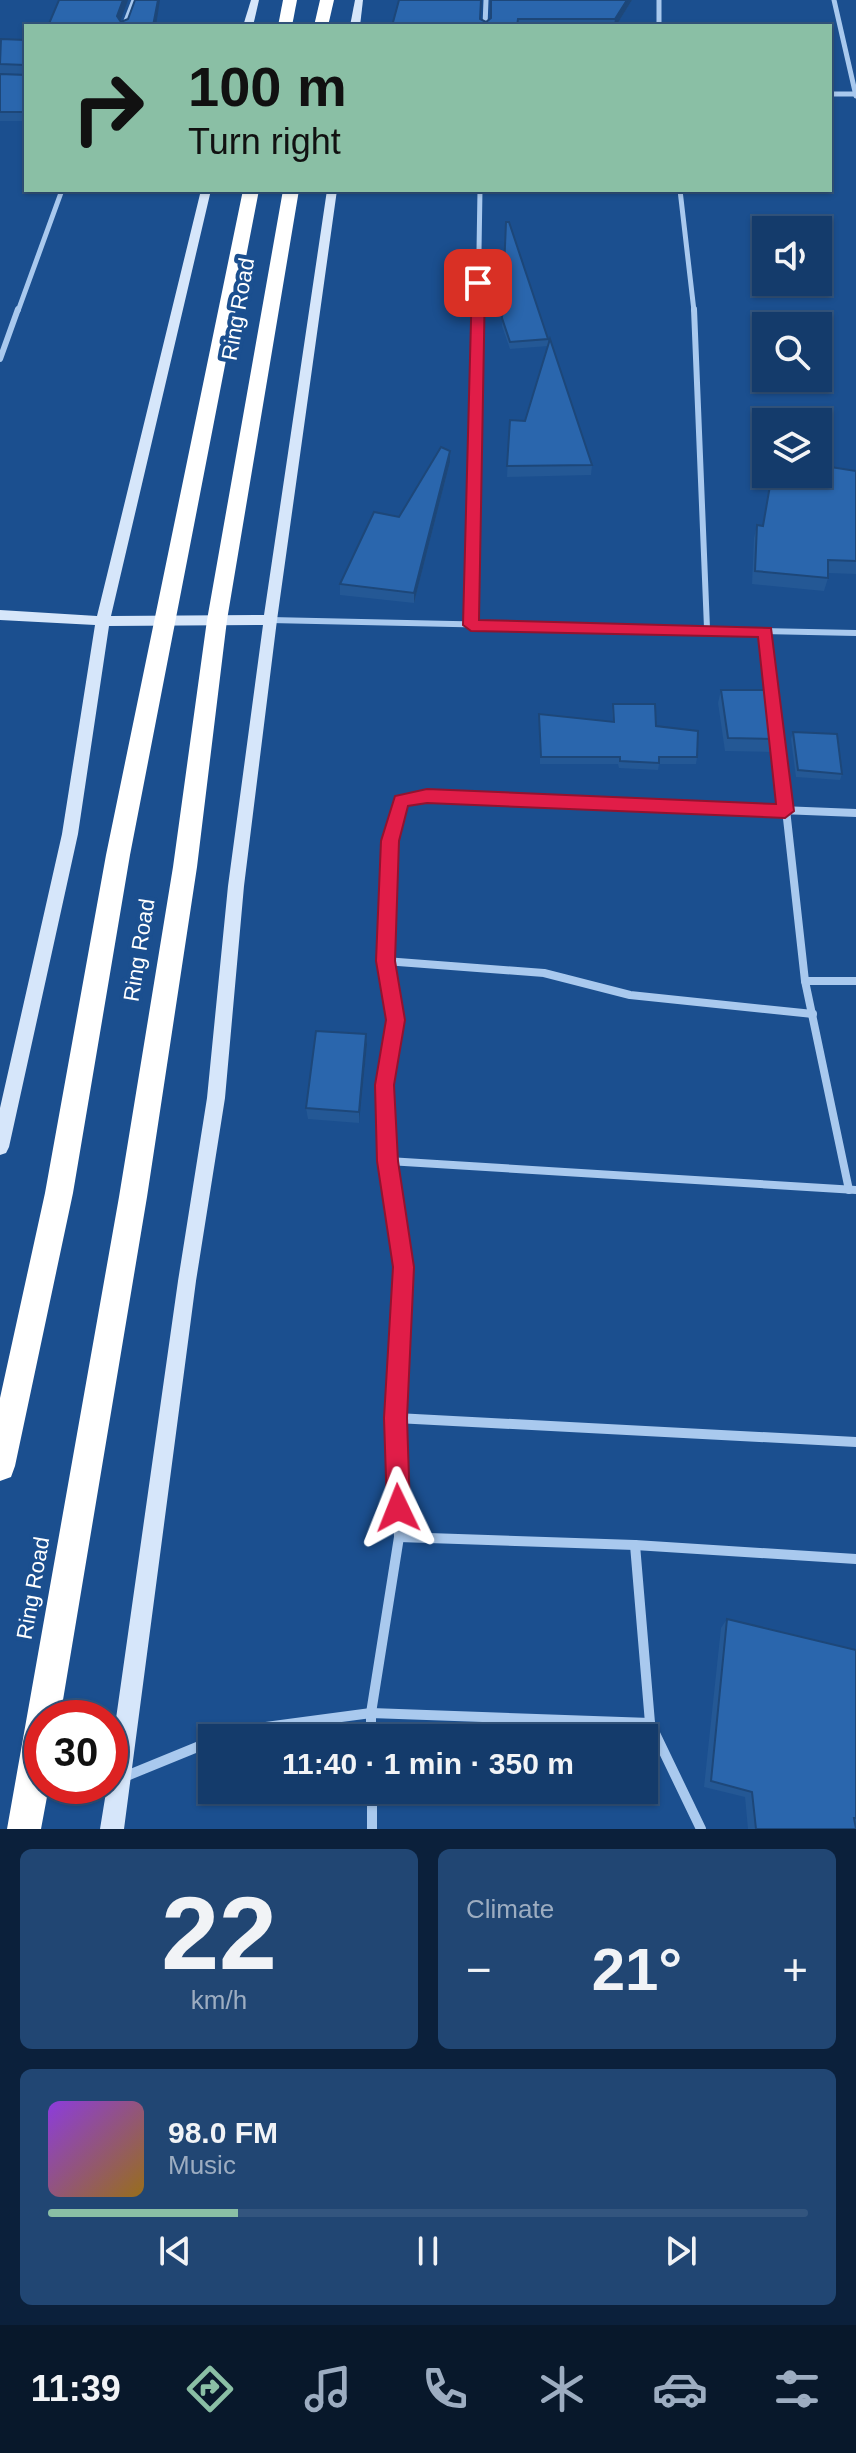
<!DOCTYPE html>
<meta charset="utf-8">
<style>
body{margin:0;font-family:Arial,sans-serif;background:#214673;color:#f1f3f6;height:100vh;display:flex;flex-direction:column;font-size:30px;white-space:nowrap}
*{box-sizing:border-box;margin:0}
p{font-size:26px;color:#9dadc1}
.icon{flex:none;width:44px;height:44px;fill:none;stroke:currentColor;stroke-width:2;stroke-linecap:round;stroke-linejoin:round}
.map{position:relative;height:1829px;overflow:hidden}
.panel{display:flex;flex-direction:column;gap:20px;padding:20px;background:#0b203b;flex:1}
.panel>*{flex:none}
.top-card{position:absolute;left:24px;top:24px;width:808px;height:168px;border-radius:0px;box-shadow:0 2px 6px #0004,0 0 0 2px #33557e;background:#8abfa5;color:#111;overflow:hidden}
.fabs{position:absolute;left:752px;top:216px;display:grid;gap:16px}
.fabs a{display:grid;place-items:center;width:80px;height:80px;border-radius:0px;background:#143b6b;box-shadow:0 2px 6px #0004,0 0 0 2px #33557e;font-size:40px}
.speed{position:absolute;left:24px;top:1700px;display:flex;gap:16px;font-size:40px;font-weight:700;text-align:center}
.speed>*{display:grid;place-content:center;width:104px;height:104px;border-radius:50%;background:#143b6b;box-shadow:0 2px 6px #0004,0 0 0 2px #33557e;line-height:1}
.speed .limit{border:12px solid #d22;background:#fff;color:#111}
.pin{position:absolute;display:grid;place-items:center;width:68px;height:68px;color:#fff;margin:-34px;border-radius:16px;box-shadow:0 4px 12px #0006}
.me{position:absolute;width:88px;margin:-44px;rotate:358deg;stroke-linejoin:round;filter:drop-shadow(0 0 6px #0008)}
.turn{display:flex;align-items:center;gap:28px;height:168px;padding:0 32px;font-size:36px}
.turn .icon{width:104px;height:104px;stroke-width:2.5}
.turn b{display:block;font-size:56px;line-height:68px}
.big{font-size:60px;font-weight:700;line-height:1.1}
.panel .tile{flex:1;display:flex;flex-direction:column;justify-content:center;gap:12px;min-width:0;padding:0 28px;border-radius:12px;background:#214673}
.panel .dial{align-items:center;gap:0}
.dial b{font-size:104px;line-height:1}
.song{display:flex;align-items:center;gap:24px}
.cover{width:96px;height:96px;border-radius:12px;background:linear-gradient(135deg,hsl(270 70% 55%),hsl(40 70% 35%))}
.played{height:8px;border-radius:4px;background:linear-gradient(90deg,#8abfa5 25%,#33557e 25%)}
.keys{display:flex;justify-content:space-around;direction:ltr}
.heat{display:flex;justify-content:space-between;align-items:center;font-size:44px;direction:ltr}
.panel .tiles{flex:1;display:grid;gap:20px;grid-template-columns:1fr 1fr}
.tile:last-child{grid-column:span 2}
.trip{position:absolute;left:198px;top:1724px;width:460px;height:80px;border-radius:0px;background:#143b6b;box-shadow:0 2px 6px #0004,0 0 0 2px #33557e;font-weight:700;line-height:80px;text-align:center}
.tabs{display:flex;height:128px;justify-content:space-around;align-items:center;background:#08182b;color:#9dadc1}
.tabs .icon{width:56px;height:56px}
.tabs .current{color:#8abfa5}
.tabs b{font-size:36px;color:#f1f3f6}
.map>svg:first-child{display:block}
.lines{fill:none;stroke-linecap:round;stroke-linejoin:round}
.street-far3{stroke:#a9c9ee;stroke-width:5}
.street-far2{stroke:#a9c9ee;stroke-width:6}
.street-far1{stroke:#a9c9ee;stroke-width:8}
.street{stroke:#a9c9ee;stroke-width:10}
.secondary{fill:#d6e6fa;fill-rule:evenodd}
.highway{fill:#fff;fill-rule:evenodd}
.wall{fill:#245895}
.shaded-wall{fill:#1d4779}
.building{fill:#2a66ad;stroke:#1d4779;stroke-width:2}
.route{fill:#e11d48;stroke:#92132f;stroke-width:2}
.labels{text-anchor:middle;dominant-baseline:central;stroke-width:8;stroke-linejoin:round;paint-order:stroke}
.street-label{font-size:22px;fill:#fff;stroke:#1b4f8f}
</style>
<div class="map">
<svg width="856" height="1829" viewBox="0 0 856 1829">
<rect width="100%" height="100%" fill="#1b4f8f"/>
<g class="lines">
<g class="street-far3">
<path d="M659 0V26"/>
<path d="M834 0 856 96"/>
<path d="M124 26 134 0"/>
<path d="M485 26 486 0"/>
<path d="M830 94H856"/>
<path d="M680 190 694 311"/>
<path d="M18 311 62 190"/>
<path d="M478 311 480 190"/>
</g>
<g class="street-far2">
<path d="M694 309 707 628"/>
<path d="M0 359 18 309"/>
<path d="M270 620 856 633"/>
<path d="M471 625 478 309"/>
<path d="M766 632 774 703"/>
</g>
<g class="street-far1">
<path d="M774 701 805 981 849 1190"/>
<path d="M385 961 544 973 630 995 813 1014"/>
<path d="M805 981H856"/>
<path d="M388 1161 856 1190"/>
<path d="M394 1200 388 1161 385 1085 395 1020 385 961 390 841 401 800 427 796 856 813"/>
</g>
<g class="street">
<path d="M396 1418 856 1442"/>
<path d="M399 1537 635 1545 856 1559"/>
<path d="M635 1545 650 1723 701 1829"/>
<path d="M219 1738 236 1731 371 1713 650 1723"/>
<path d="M371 1738V1713L399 1537 396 1418 404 1267 394 1198"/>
<path d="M124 1777 212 1741"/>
<path d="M372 1790V1829"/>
</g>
<g class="secondary">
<path d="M251 0H259L253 26H243Z"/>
<path d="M355 0H363L360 26H350Z"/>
<path d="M201 190H211L111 616 264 615 327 190H337L277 620 244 886 225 1098 196 1281 124 1829H100L107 1786H110V1761L178 1281 207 1098 228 886 263 625 109 626 78 834 9 1147 6 1153 0 1155V1108L62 834 95 625 0 620V610L97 616Z"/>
</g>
<g class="highway">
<path d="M283 0H297L292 26H278Z"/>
<path d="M320 0H334L328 26H314Z"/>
<path d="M243 190H259L130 855 73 1193 15 1466 11 1477 0 1481V1398L45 1193 106 855Z"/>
<path d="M283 190H299L227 620 197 867 147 1197 60 1718H42V1786H49L41 1829H7L119 1197 173 867 207 620Z"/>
</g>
</g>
<g class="wall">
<path d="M491 0H632L616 26H392L480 19 486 22 491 18Z"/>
<path d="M26 40V74L0 73V42Z"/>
<path d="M0 74 25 75 26 74V121H0Z"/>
<path d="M506 222 548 339V346L510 349 502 326Z"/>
<path d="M510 420 592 465 591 475 507 477Z"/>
<path d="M450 462 414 603 340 595V584Z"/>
<path d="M856 471V574L828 573V578L824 591 752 584 754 538 757 525 762 526Z"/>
<path d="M721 690 775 739 772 752 725 751 718 703Z"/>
<path d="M613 704 656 726 697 757 696 764H659L658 770 619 768 618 764H540L539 714 613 722 612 711Z"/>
<path d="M793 732 842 774 840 780 796 777 791 739Z"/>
<path d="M366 1034 367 1045 359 1123 308 1119 306 1108Z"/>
<path d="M727 1619 856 1650V1829H748L745 1797 704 1787 721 1628Z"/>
</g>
<g class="shaded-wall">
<path d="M123 0H128L119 25 117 16Z"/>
<path d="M158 0H160L156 26H153Z"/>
<path d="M627 0H632L616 26H614L615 19Z"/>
<path d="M450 451V462L414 603V593Z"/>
<path d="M366 1034 367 1045 359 1123V1112Z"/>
</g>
<g class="building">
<path d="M59 0H123L117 16 121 22 128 19 135 0H158L153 26H48Z"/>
<path d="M399 0H481L480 19 486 22 491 18V0H627L615 19H518L517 26 478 23V26H392Z"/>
<path d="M1 39 26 40V66L25 65 0 64Z"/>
<path d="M0 74 25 75 26 74V112H0Z"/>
<path d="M506 222H509L548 339 510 342 502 318Z"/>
<path d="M550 339 592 465 507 466 510 420 525 421Z"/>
<path d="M441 447 450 451 414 593 340 584 374 512 399 517Z"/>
<path d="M818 465 856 471V561L828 560V578L755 571 757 525 763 526 772 474H818Z"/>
<path d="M721 690H767L775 739 728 738Z"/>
<path d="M613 704H655L656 726 698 731 697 757H659V763L620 761V757H541L539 714 614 722Z"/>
<path d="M793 732 837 734 842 774 798 770Z"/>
<path d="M316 1031 366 1034 359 1112 306 1108Z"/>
<path d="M727 1619 856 1650V1818H854L856 1829H756L752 1792 711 1781Z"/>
</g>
<path class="route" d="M478 279 485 283 479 620 771 628 794 811 785 818 427 803 408 806 399 841 395 961 405 1020 394 1085 398 1161 414 1267 407 1418 410 1508 407 1516 398 1519 390 1516 387 1508 384 1418 393 1267 377 1161 375 1085 386 1020 376 961 381 841 395 796 427 789 776 804 758 637 471 631 463 625 472 283Z"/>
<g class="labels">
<g class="street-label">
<text transform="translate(238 309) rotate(-80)">Ring Road</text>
<text transform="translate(139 950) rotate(-81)">Ring Road</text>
<text transform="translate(33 1588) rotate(-80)">Ring Road</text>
</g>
</g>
</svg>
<div class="fabs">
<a><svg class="icon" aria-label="sound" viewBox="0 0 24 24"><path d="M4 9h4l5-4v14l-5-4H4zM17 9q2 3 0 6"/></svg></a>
<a><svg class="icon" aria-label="search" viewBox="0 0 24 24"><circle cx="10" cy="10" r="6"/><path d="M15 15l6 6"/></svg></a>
<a><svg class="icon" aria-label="layers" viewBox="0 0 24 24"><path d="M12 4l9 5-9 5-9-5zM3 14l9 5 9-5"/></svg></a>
</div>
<div class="speed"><div class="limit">30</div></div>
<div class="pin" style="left:478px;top:283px;background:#d93025"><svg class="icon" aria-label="arrive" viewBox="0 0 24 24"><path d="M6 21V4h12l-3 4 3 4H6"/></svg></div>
<svg class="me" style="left:398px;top:1508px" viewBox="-20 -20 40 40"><path d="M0-17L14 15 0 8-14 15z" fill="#e11d48" stroke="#fff" stroke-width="4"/></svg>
<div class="trip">11:40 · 1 min · 350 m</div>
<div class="top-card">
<div class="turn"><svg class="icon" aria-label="right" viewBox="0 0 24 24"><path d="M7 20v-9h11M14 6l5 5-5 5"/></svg><div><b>100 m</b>Turn right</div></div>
</div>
</div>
<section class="panel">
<div class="tiles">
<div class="tile dial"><b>22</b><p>km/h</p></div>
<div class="tile"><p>Climate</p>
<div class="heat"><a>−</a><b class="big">21°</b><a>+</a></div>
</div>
<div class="tile">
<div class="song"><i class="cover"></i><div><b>98.0 FM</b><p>Music</p></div></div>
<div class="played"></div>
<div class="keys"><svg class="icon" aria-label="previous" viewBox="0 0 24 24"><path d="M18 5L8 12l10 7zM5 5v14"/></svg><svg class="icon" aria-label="pause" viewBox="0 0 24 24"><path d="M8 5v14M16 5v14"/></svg><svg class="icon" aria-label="next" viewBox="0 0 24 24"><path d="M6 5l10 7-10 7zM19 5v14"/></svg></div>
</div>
</div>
</section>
<nav class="tabs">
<b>11:39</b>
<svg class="icon current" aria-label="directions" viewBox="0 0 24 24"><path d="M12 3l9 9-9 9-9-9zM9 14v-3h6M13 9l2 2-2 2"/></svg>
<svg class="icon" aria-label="music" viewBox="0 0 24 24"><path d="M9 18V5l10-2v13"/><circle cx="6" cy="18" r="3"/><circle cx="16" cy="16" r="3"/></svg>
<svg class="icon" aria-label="phone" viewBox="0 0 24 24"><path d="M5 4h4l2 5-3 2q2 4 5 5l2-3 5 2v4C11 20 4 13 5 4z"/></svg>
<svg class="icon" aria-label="climate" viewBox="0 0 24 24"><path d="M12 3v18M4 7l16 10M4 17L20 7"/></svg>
<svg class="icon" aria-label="car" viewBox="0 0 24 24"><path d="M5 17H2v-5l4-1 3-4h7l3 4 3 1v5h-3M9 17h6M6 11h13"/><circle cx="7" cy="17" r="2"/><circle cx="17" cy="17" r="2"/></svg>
<svg class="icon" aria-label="filters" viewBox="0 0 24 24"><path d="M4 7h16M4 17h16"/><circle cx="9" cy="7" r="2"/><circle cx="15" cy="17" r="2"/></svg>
</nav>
